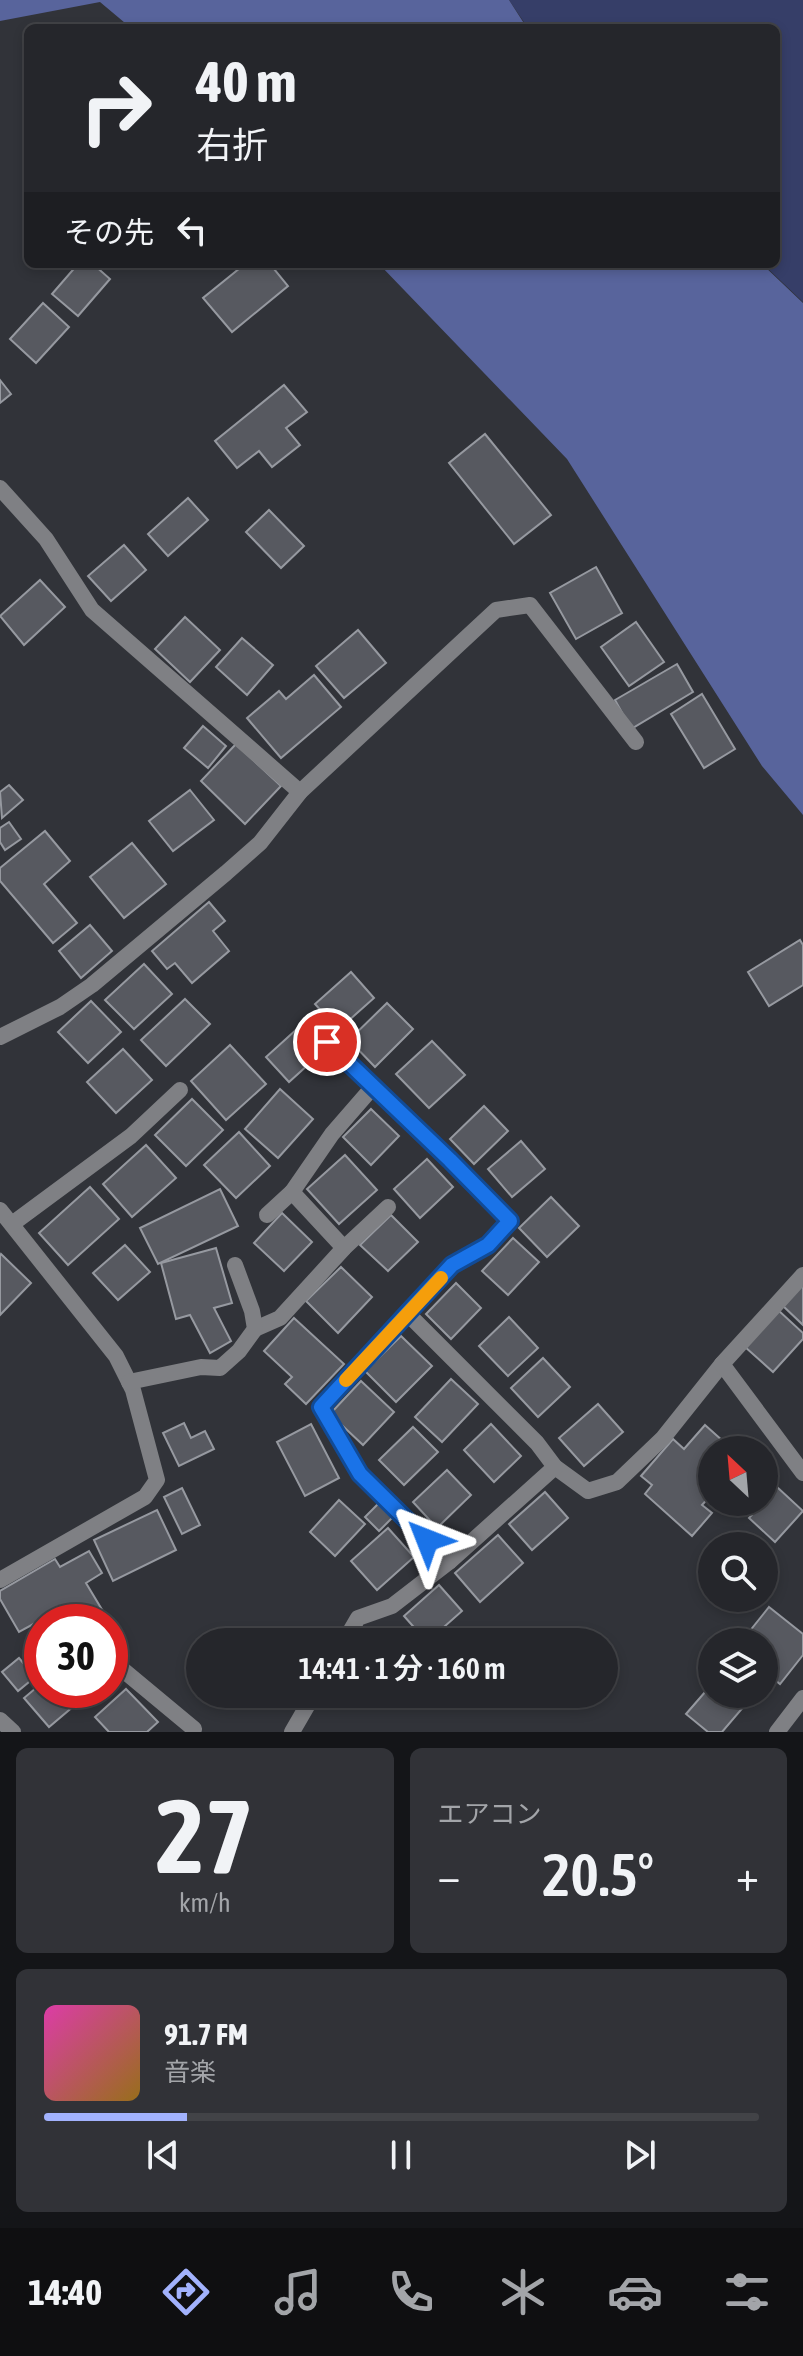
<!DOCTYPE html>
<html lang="ja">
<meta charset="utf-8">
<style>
body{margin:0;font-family:"Asap Condensed","Noto Sans JP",sans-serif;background:#313237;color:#f1f3f6;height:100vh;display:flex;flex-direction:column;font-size:30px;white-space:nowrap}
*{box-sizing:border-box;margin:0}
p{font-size:26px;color:#a3a5a9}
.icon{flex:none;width:44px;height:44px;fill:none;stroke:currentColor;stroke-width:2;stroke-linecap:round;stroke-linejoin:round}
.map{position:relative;height:1732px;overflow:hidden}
.panel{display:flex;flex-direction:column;gap:16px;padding:16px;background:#141518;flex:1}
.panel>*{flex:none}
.banner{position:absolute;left:24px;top:24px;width:756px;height:244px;border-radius:12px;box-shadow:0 4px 12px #0003,0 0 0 2px #424347;background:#25262b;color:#f1f3f6;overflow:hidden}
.needle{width:52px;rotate:334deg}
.tools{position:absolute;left:698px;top:1436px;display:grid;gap:16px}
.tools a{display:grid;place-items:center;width:80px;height:80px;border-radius:50%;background:#25262b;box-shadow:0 4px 12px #0003,0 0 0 2px #424347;font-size:40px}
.speed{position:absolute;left:24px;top:1604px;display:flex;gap:16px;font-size:40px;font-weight:700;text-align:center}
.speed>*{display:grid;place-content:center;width:104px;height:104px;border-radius:50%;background:#25262b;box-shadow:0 4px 12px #0003,0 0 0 2px #424347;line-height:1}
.speed .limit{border:12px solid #d22;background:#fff;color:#111}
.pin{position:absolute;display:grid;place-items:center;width:68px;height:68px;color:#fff;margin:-34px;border:4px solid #fff;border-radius:50%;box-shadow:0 2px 8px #0007}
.me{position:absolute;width:88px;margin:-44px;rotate:315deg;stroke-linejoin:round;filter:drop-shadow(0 0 6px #0008)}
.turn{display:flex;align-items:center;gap:28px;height:168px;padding:0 40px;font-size:36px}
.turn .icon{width:104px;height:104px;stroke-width:2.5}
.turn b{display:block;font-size:56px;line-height:68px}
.then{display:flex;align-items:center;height:76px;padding:0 40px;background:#0003;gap:16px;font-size:30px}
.big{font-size:60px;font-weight:600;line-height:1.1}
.panel .widget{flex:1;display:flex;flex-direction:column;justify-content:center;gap:12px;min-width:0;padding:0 28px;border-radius:12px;background:#313237}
.panel .dial{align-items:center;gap:0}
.dial b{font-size:104px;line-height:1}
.song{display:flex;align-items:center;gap:24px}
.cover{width:96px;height:96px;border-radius:12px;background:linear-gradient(135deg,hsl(320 70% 55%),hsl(40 70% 35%))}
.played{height:8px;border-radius:4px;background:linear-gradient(90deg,#a2b2fd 20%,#424347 20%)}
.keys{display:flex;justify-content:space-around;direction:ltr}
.heat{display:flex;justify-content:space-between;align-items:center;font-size:44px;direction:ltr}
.panel .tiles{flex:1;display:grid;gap:16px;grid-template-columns:1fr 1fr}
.widget:last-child{grid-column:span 2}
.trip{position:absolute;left:186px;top:1628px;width:432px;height:80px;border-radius:40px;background:#25262b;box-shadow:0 4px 12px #0003,0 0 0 2px #424347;font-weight:600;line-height:80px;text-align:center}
.tabs{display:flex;height:128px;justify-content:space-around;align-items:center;background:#0f0f11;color:#a3a5a9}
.tabs .icon{width:56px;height:56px}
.tabs .selected{color:#a2b2fd}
.tabs b{font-size:36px;color:#f1f3f6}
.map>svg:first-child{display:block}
.green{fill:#363e68}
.forest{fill:#58649c}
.building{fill:#575960;stroke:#9699a0;stroke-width:2}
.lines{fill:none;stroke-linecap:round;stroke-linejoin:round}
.minor{stroke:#7f8084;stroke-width:16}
.route-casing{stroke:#114b97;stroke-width:20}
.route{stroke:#1a73e8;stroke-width:14}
.slow{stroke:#f59e0b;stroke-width:14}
</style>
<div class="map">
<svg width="803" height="1732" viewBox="0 0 803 1732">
<rect width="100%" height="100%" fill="#313339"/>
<path class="green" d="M509 0H803V302L763 264H776V28H528Z"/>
<g class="forest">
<path d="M0 0H509L527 28H131L100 2 0 21Z"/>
<path d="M379 264H762L803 303V815L762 766 567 459Z"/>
</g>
<g class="building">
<path d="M78 264H93L110 279 78 316 52 294Z"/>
<path d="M245 264H270L288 286 232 332 203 298Z"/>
<path d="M43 303 69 327 36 363 10 339Z"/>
<path d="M0 380 11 394 0 403Z"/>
<path d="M284 385 307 412 286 428 300 445 272 467 259 451 237 468 215 441Z"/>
<path d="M485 434 551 515 514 544 449 463Z"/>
<path d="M188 498 208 520 168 556 148 534Z"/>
<path d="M269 510 304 546 281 568 246 532Z"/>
<path d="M124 545 146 570 111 601 88 576Z"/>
<path d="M596 567 622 613 576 639 550 593Z"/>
<path d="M40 580 65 607 24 645 0 616Z"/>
<path d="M185 617 220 650 190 682 155 649Z"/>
<path d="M636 622 664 662 629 686 601 647Z"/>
<path d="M358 630 386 663 344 698 316 666Z"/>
<path d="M242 638 273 665 247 695 216 667Z"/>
<path d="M677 664 693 692 631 729 615 700Z"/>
<path d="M314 675 341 707 281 758 247 718 279 691 286 699Z"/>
<path d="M702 694 735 749 704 768 671 714Z"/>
<path d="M203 726 226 746 208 768 184 748Z"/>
<path d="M236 744 281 786 245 824 201 781Z"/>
<path d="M9 785 23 800 2 818 0 792Z"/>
<path d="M190 790 214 820 173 851 149 821Z"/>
<path d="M9 822 21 839 5 850 0 842V828Z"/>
<path d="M45 831 70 861 44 884 77 923 53 943 0 881V868Z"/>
<path d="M132 843 166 884 124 918 90 877Z"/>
<path d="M209 902 225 921 213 931 229 951 192 983 175 963 167 969 152 951Z"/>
<path d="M90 925 112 951 81 978 59 951Z"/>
<path d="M800 940 803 945V985L769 1006 748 972Z"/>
<path d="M144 964 172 994 134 1029 105 1000Z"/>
<path d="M351 972 374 998 338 1030 315 1004Z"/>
<path d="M185 999 210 1024 166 1066 141 1040Z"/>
<path d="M91 1001 121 1032 88 1063 58 1032Z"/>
<path d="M387 1003 413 1029 375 1067 349 1040Z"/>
<path d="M297 1029 320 1054 289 1082 266 1057Z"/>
<path d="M432 1041 465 1075 429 1108 396 1074Z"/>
<path d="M230 1045 266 1084 226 1120 191 1081Z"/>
<path d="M123 1049 152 1080 116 1113 87 1082Z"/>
<path d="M280 1089 313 1119 278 1158 245 1129Z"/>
<path d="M192 1099 223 1130 186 1166 155 1135Z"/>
<path d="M484 1106 508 1131 474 1164 450 1139Z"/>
<path d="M371 1109 399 1136 371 1165 343 1137Z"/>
<path d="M239 1132 270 1166 236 1198 204 1165Z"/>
<path d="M521 1141 545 1169 512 1197 488 1169Z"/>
<path d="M146 1145 176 1178 132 1217 103 1184Z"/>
<path d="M345 1155 377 1190 339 1224 307 1189Z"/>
<path d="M427 1159 453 1187 420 1218 394 1189Z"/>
<path d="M90 1187 119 1219 68 1265 39 1233Z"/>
<path d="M220 1189 238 1226 158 1264 140 1228Z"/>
<path d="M551 1197 579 1226 547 1257 519 1228Z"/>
<path d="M282 1213 312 1242 284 1271 254 1243Z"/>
<path d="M391 1215 418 1242 388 1271 360 1245Z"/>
<path d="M513 1238 539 1262 508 1295 482 1271Z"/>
<path d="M125 1245 150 1272 118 1300 93 1273Z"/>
<path d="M216 1248 232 1303 214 1308 231 1341 210 1353 190 1315 176 1319 161 1263Z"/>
<path d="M1 1254 31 1283 0 1315V1256Z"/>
<path d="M341 1267 372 1297 338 1333 306 1301Z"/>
<path d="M456 1283 481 1308 451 1339 426 1314Z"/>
<path d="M803 1284V1325L782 1305Z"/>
<path d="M778 1310 803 1333V1339L773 1372 745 1347Z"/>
<path d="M509 1317 538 1348 508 1376 479 1346Z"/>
<path d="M294 1318 344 1364 306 1404 285 1384 292 1377 264 1351Z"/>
<path d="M401 1336 432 1366 396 1402 365 1371Z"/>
<path d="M543 1358 570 1387 538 1417 511 1388Z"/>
<path d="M451 1379 478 1404 442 1442 415 1417Z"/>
<path d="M361 1381 394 1412 363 1445 330 1414Z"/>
<path d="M598 1404 623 1432 584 1466 559 1438Z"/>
<path d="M184 1423 191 1438 205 1431 214 1449 179 1466 163 1433Z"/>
<path d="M311 1424 339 1478 305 1496 277 1442Z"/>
<path d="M491 1424 521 1456 494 1482 464 1450Z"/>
<path d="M705 1425 733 1450H712V1494L702 1505 712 1513 692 1536 645 1494 652 1485 641 1476 673 1439 684 1449Z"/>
<path d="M413 1427 438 1452 404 1485 379 1460Z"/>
<path d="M447 1470 471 1495 437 1528 413 1502Z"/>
<path d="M777 1487 803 1511 775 1542 749 1518Z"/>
<path d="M182 1488 200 1525 182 1534 164 1497Z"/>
<path d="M545 1492 568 1518 532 1550 509 1524Z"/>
<path d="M339 1500 365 1524 335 1556 310 1532Z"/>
<path d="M379 1503 393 1517 379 1531 365 1517Z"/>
<path d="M157 1510 176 1550 113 1581 94 1540Z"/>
<path d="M388 1528 414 1557 377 1590 351 1561Z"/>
<path d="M742 1534 757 1546H732Z"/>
<path d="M498 1535 523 1563 480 1602 455 1573Z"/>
<path d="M89 1551 102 1573 86 1583 104 1613 88 1622H42V1627L39 1621 19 1632 0 1599V1591L55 1559 60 1567Z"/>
<path d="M439 1585 462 1611 427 1642 404 1616Z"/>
<path d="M769 1607 803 1634V1655L780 1684 764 1671V1642H741Z"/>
<path d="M19 1658 35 1677 18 1691 2 1672Z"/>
<path d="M42 1683V1690H85L88 1694 49 1727 24 1698Z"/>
<path d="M712 1684V1694H748L752 1697 722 1732H708L686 1714Z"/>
<path d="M126 1689 158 1722 147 1732H109L95 1717Z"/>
</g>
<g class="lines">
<g class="minor">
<path d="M0 488 46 539 92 610 300 792"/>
<path d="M0 1037 60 1007 92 985 226 873 260 843 300 792 496 610 530 605 636 742"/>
<path d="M327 1042 450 1160 510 1221 488 1245 452 1265 321 1407 360 1474 449 1562"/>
<path d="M0 1210 116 1356 133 1390 157 1480 145 1497 0 1580"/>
<path d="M267 1215 292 1192"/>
<path d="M12 1224 131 1136 180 1090"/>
<path d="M344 1248 292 1192 332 1134 372 1088"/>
<path d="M408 1314 537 1443 555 1467 588 1491 617 1482 663 1438 722 1364 803 1275"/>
<path d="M255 1329 280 1318 344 1248 388 1207"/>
<path d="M722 1364 803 1473"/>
<path d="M129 1382 201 1367 220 1368 239 1351 255 1329 252 1311 235 1265"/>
<path d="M344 1642 358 1618 392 1606 449 1562 555 1467"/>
<path d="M111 1660 194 1729 193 1732"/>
<path d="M0 1720 13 1732"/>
<path d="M292 1732 314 1694"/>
<path d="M777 1732 803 1698"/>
</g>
</g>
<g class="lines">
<g class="route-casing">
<path id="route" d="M327 1042 450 1160 510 1221 488 1245 452 1265 321 1407 360 1474 427 1540"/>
</g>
<use href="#route" class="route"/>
<path class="slow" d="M346 1380 441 1278"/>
</g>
</svg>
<div class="tools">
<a><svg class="needle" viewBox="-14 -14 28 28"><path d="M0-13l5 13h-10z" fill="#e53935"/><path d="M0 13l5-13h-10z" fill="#a3a5a9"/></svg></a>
<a><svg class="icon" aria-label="search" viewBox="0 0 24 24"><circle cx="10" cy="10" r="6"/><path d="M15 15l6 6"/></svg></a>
<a><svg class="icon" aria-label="layers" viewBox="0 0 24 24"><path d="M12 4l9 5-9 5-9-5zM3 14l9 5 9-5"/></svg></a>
</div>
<div class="speed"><div class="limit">30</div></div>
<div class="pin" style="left:327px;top:1042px;background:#d93025"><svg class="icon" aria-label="arrive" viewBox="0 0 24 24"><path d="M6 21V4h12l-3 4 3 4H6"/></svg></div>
<svg class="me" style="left:427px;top:1540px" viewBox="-20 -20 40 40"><path d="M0-17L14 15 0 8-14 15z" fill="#1a73e8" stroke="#fff" stroke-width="4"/></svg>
<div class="trip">14:41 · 1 分 · 160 m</div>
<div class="banner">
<div class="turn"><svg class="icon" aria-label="right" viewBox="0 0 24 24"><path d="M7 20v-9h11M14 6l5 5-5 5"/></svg><div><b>40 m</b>右折</div></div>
<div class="then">その先<svg class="icon" aria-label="left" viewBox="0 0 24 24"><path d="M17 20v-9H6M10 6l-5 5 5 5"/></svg></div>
</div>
</div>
<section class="panel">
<div class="tiles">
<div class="widget dial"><b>27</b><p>km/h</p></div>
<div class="widget"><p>エアコン</p>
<div class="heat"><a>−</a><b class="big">20.5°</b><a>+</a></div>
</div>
<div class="widget">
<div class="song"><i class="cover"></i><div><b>91.7 FM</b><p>音楽</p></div></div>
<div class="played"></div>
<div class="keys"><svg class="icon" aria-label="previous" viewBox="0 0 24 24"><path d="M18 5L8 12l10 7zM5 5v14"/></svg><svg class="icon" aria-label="pause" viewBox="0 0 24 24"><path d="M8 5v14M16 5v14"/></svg><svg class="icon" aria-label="next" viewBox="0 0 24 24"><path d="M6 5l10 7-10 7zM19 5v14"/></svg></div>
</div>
</div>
</section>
<nav class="tabs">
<b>14:40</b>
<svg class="icon selected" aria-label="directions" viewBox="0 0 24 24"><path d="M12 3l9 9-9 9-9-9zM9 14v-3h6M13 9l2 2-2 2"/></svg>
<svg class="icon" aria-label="music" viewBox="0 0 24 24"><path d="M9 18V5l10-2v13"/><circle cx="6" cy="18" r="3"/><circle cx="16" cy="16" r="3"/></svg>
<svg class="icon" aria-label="phone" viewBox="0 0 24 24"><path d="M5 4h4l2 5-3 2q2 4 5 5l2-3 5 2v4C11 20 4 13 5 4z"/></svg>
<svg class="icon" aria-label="climate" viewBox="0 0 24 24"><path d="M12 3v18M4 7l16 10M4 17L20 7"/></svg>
<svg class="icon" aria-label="car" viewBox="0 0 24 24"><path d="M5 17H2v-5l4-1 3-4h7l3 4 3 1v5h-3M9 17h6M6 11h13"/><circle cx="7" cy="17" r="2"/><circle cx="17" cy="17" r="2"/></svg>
<svg class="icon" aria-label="filters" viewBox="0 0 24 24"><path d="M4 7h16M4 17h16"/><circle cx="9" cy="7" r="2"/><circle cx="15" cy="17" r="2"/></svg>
</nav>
